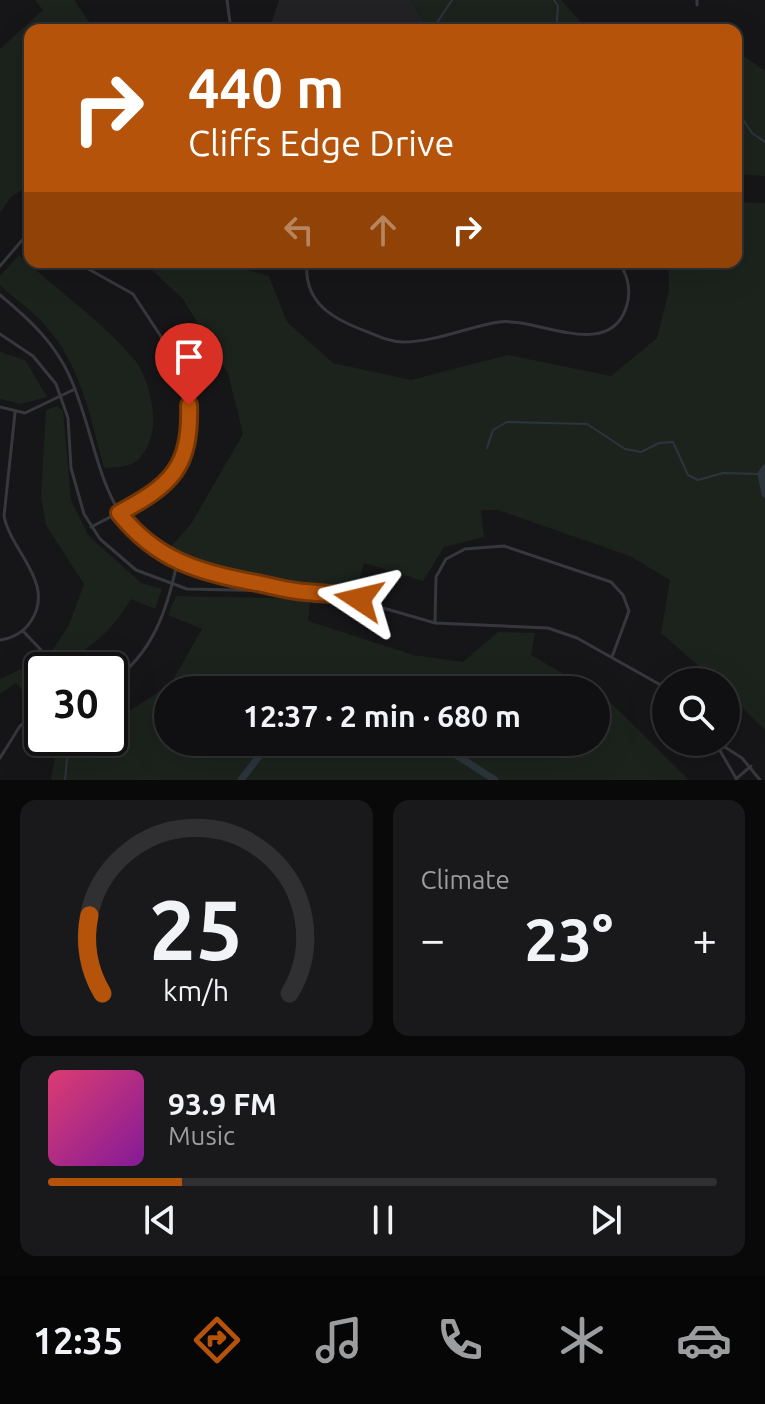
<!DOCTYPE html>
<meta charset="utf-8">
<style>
body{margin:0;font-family:Ubuntu,sans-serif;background:#19191b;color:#f1f3f6;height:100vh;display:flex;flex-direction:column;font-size:30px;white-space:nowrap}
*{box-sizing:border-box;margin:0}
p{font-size:26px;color:#9c9d9f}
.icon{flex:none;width:44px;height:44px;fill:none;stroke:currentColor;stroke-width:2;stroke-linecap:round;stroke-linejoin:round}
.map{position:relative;height:780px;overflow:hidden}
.sheet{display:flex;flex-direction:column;gap:20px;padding:20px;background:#09090a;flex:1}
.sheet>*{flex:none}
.banner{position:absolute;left:24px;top:24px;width:718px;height:244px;border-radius:16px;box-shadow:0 8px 32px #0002,0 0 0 2px #303032;background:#b45309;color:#fff;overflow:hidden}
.tools{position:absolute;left:652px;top:668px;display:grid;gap:16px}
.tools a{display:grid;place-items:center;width:88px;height:88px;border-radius:50%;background:#101012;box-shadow:0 8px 32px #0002,0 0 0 2px #303032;font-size:40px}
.speed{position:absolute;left:24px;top:652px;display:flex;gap:16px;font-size:40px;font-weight:700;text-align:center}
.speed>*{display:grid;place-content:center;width:104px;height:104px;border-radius:50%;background:#101012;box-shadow:0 8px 32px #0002,0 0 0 2px #303032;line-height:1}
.speed .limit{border:4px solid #111;border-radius:12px;background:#fff;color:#111}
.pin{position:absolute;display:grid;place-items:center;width:68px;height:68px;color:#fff;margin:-82px -34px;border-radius:50% 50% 50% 0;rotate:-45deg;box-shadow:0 0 8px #0007}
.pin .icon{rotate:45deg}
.me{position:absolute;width:88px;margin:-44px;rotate:280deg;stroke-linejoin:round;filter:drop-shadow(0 0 6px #0008)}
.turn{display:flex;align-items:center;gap:28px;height:168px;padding:0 32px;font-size:36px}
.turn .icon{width:104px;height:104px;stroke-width:2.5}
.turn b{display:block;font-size:56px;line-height:68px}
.lanes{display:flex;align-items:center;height:76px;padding:0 32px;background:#0003;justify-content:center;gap:40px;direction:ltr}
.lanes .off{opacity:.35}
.big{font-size:60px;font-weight:700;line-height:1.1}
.sheet .tile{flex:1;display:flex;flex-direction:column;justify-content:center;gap:12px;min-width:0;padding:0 28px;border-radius:16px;background:#19191b}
.sheet .dial{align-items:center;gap:0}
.dial svg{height:208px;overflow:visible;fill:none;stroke:#303032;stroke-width:7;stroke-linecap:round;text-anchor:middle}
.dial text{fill:#f1f3f6;stroke:none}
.song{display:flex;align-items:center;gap:24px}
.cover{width:96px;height:96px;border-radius:12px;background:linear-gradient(135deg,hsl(340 70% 55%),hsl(290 70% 35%))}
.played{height:8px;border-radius:4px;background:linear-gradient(90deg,#b45309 20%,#303032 20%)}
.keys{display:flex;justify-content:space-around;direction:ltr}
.heat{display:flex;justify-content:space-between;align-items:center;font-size:44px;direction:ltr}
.sheet .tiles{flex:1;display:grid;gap:20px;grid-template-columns:1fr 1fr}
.tile:last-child{grid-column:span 2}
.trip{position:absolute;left:154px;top:676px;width:456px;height:80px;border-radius:40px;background:#101012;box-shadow:0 8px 32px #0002,0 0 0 2px #303032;font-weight:700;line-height:80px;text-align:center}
.menu{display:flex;height:128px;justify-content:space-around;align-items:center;background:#060607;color:#9c9d9f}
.menu .icon{width:56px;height:56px}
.menu .active{color:#b45309}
.menu b{font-size:36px;color:#f1f3f6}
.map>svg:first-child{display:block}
.built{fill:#222225}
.green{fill:#1c231d}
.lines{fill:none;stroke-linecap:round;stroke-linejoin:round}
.stream{stroke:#2c353c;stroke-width:2}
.river{stroke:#2c353c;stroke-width:7}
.street{stroke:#37383d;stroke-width:3}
.route-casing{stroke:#753606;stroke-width:20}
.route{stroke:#b45309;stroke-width:14}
</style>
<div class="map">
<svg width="765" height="780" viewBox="0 0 765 780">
<rect width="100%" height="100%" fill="#161618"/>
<path class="built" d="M279 0H411L429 30H269Z"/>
<g class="green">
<path d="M35 0H74L95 30H30V185L11 197 0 212V49L43 10Z"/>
<path d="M411 0H561L588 30H429Z"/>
<path d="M742 55 765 71V176L736 174V56Z"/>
<path d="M736 202 765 203V730L726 691V682H717L661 633 670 580 630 556 498 510H481L484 537 444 547 423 581 364 563 356 590C290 577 226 589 166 552L191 524 243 434 228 373 183 299 143 262H219L269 276 287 322 333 363 411 380 508 355 611 376 657 338 669 290 668 262H736Z"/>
<path d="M19 255C56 289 100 320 133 358 148 374 159 419 150 440 140 465 131 467 104 468 91 419 81 366 46 326 33 311 15 299 0 285V276Z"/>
<path d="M0 352 25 360 47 397 21 404 0 399Z"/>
<path d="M57 406 63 411 71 500 88 535 141 583 162 589 155 609 131 599C111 632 90 651 54 665L50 654 69 625 84 584 46 525 41 497 46 410Z"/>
<path d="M176 596 310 599 308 621 413 655 463 662 498 632 535 633 531 655 591 690H168V742H596V693L608 700 689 780H51L56 751 54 738H110V723L170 685 202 629 168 615Z"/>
<path d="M40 660 42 701 35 705 16 683 0 694V679Z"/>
</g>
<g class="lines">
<g class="stream">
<path d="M554 0 558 6 556 30"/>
<path d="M426 30 436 24 452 0"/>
<path d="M736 109 752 133 765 142"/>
<path d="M487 448 493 430 507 422 587 424 625 449 641 452 659 443 673 442 688 475 698 480 723 473 761 474"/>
<path d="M65 780 69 738"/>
</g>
<g class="river">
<path d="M765 468 761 474 765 494"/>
<path d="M436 742 495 780"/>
<path d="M241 780 270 742"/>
</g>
<g class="street">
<path d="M227 0 231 30"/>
<path d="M697 5V0"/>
<path d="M76 262 133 294 181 367 189 405V437L170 481 151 496 91 527"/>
<path d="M307 262C303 304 335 320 368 332 380 337 391 342 403 342 435 342 467 327 499 322 536 317 608 361 626 308 632 291 628 276 619 262"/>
<path d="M350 262C386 270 422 262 458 262 485 263 513 270 540 262"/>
<path d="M0 266 30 231"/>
<path d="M0 295C29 319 55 343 70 377 102 449 96 527 180 564 214 580 255 583 292 590"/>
<path d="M0 334 33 356 56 384 68 418 71 468 84 514 100 539 136 570 187 589 328 592 435 623 548 628 577 638 666 688"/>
<path d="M0 407 25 413 75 389"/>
<path d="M435 622 436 577 446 559 465 549 504 546 611 582 623 595 629 611 612 657"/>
<path d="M23 631 41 650 48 670"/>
<path d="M0 640C13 638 24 632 31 621 56 583 11 552 4 516L15 413"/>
<path d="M110 683C152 655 167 611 177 563"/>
<path d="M715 742 737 780"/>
<path d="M717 742 742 758 760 780"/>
<path d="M0 758 20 726 42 709"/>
<path d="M736 779 751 766"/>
</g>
</g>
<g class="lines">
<g class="route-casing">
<path id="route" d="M189 405C191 468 171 485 119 513 156 560 200 573 257 583 272 586 289 591 305 592 324 594 340 593 359 599"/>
</g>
<use href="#route" class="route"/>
</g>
</svg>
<div class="tools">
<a><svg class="icon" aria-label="search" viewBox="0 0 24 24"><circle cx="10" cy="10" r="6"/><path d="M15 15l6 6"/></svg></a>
</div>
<div class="speed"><div class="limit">30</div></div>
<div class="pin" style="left:189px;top:405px;background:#d93025"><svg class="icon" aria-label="arrive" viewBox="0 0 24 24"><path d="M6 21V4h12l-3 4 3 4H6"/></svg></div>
<svg class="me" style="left:359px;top:599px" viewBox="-20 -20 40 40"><path d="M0-17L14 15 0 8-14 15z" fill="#b45309" stroke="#fff" stroke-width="4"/></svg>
<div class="trip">12:37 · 2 min · 680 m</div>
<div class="banner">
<div class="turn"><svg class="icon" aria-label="right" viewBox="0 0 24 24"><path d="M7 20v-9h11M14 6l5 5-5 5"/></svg><div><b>440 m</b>Cliffs Edge Drive</div></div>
<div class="lanes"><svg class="icon off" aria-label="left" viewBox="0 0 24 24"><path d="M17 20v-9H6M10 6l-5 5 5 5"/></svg><svg class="icon off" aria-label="ahead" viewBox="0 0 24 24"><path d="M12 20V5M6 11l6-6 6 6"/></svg><svg class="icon" aria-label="right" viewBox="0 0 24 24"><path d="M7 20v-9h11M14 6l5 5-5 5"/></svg></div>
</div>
</div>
<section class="sheet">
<div class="tiles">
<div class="tile dial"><svg viewBox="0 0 100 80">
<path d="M14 69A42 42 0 1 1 86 69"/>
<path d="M14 69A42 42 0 0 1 9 39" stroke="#b45309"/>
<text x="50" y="56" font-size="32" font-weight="700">25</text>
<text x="50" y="72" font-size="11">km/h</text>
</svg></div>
<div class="tile"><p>Climate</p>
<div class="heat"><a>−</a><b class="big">23°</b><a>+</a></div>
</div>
<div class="tile">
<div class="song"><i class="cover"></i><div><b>93.9 FM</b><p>Music</p></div></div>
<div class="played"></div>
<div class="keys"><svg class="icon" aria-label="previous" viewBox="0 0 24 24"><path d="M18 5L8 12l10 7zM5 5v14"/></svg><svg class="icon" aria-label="pause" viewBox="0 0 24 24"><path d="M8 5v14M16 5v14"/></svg><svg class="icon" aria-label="next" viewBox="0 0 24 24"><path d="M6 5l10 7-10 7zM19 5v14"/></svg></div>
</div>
</div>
</section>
<nav class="menu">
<b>12:35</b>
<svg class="icon active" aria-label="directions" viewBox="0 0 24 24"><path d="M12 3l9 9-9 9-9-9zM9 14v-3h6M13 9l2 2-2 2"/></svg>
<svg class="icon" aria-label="music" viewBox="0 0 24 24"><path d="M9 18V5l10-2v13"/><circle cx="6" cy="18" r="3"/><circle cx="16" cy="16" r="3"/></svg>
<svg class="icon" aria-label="phone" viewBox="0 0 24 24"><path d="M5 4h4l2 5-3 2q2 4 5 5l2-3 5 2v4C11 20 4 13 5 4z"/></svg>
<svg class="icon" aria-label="climate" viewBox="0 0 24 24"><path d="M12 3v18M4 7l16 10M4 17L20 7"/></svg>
<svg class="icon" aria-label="car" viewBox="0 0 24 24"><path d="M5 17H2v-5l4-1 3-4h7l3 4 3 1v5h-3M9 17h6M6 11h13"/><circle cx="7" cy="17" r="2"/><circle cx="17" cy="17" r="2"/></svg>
</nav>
